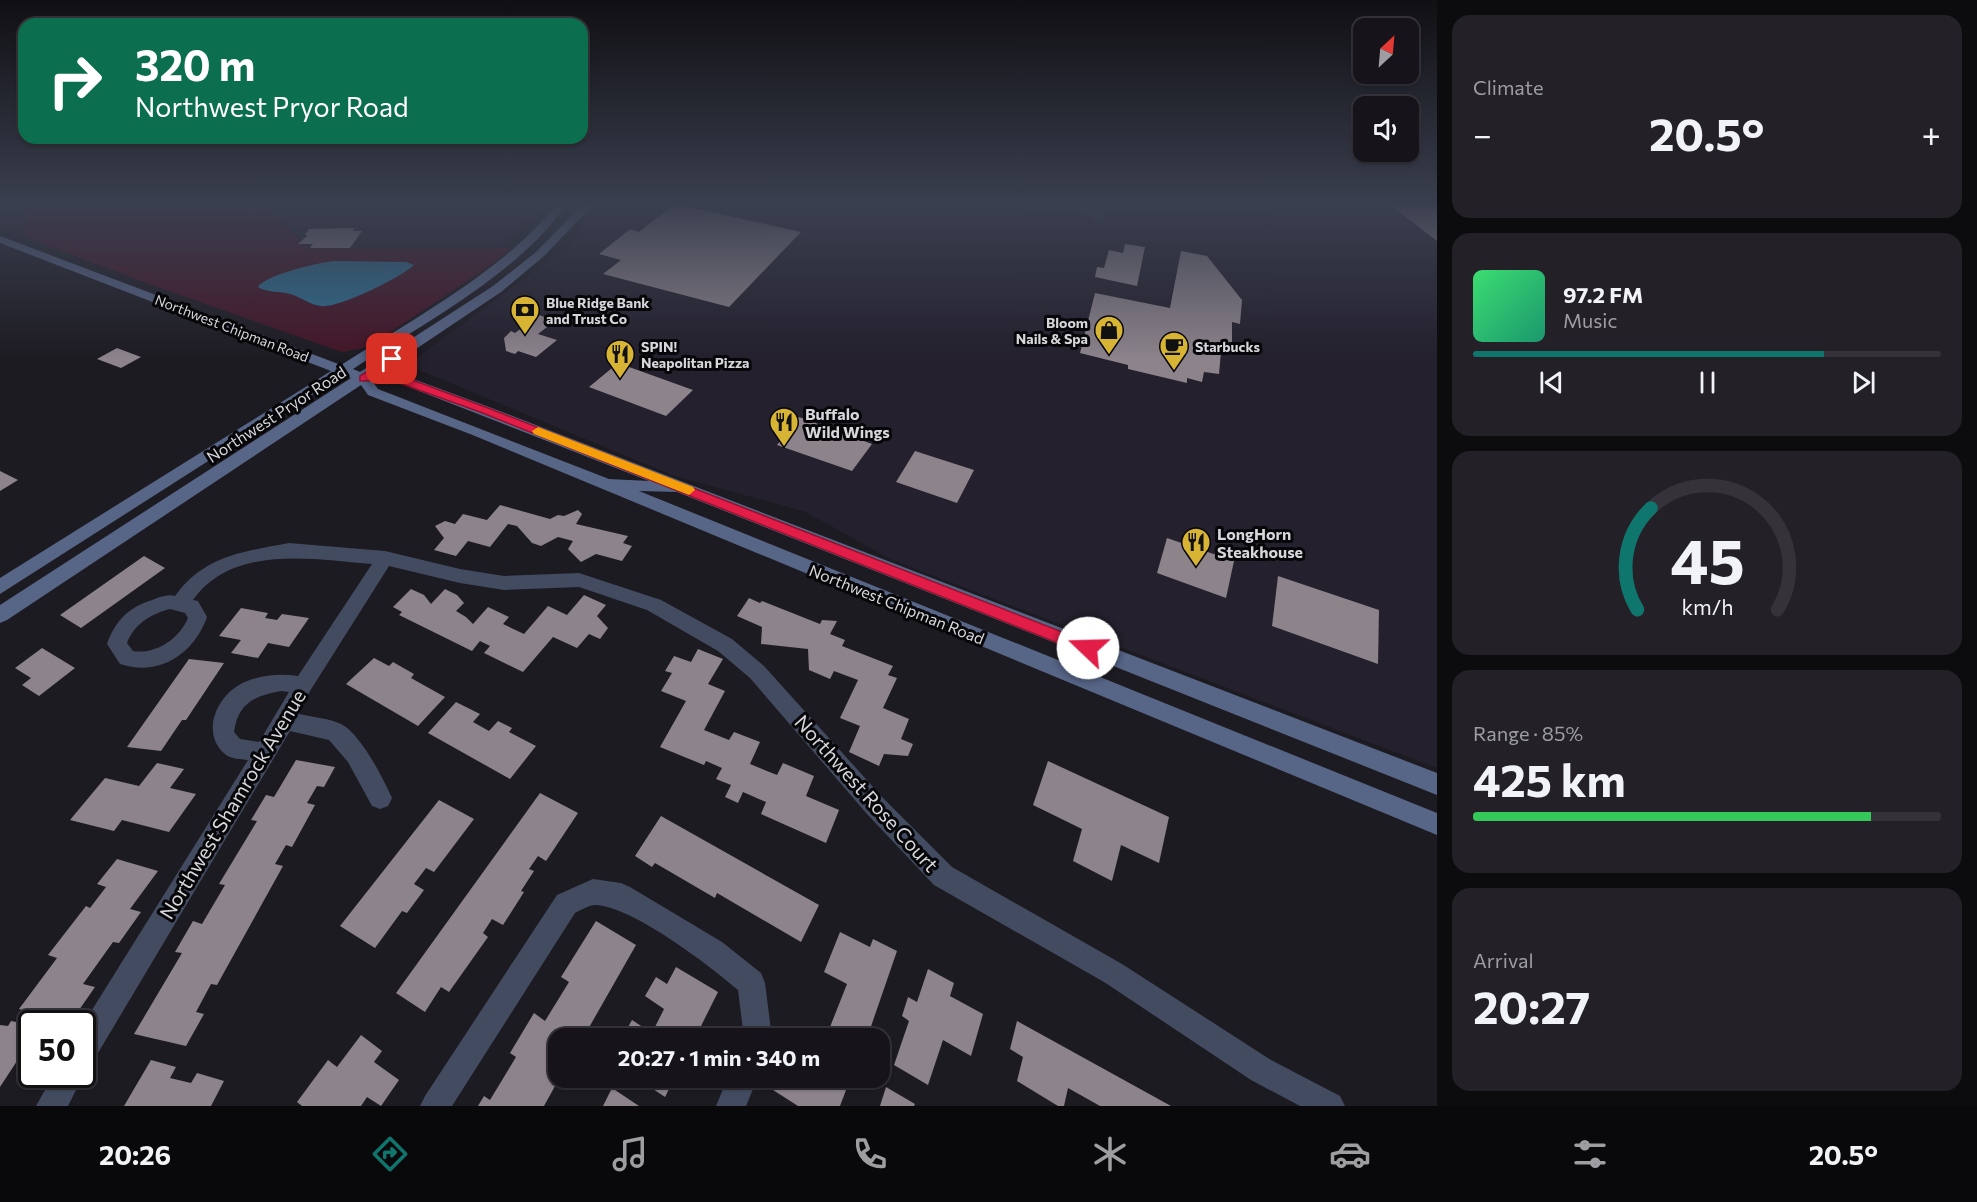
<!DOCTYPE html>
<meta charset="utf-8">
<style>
body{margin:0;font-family:Commissioner,sans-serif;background:#232127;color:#f1f3f6;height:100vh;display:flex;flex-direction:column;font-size:22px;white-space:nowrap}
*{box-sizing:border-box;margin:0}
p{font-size:20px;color:#9e9ea2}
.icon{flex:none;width:33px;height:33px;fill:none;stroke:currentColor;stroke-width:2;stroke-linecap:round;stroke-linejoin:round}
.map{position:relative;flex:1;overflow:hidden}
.details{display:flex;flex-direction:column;gap:15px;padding:15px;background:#0c0b0e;width:540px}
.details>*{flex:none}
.top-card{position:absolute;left:18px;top:18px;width:570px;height:126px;border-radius:18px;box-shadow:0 2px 4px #0004,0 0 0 2px #353339;background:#0b6e4f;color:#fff;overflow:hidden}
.needle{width:39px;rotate:26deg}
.fabs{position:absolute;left:1353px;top:18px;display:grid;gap:12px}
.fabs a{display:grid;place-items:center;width:66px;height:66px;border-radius:12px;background:#16141a;box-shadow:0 2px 4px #0004,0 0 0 2px #353339;font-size:30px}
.speed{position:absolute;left:18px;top:1010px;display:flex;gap:12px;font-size:30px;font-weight:700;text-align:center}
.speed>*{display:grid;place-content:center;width:78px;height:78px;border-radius:50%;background:#16141a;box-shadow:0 2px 4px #0004,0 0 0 2px #353339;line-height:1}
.speed .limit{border:3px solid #111;border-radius:9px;background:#fff;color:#111}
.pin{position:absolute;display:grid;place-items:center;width:51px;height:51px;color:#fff;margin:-26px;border-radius:12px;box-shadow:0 3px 9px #0006}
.me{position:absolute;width:66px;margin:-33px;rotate:291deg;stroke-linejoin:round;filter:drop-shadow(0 0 4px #0008)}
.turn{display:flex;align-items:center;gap:21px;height:126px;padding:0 18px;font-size:27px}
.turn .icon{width:78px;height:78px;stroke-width:2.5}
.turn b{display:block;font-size:42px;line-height:51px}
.big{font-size:45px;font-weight:700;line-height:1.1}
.details .card{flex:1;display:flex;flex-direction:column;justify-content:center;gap:9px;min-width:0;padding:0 21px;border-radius:18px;background:#232127}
.details .dial{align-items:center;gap:0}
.dial svg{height:156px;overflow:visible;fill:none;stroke:#353339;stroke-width:7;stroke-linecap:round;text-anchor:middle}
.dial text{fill:#f1f3f6;stroke:none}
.song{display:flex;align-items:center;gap:18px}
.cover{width:72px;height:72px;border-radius:9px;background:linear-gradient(135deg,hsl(140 70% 55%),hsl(160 70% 35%))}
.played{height:6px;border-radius:3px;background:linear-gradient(90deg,#0f766e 75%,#353339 75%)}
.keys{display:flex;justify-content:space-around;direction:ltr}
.heat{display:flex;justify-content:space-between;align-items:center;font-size:33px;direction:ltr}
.charge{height:9px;border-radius:4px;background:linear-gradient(90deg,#34c759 85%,#353339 0)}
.trip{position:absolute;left:548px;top:1028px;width:342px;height:60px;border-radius:18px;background:#16141a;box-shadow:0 2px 4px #0004,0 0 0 2px #353339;font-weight:700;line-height:60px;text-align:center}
.menu{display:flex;height:96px;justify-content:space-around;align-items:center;background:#09080a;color:#9e9ea2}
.menu .icon{width:42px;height:42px}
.menu .current{color:#0f766e}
.menu b{font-size:27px;color:#f1f3f6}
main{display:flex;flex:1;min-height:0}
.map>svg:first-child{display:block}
.built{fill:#24202d}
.green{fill:#441627}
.water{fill:#2f6f92}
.building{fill:#8c838b}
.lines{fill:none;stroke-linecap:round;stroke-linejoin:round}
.minor{fill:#424b60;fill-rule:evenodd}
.secondary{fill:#576587;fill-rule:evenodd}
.route{fill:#e11d48;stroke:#92132f;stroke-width:1.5}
.slow{fill:#f59e0b}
.labels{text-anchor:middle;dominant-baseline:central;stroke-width:6;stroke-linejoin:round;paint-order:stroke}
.far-poi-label{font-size:14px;font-weight:bold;fill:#d7d6db;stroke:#070609;text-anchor:start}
.far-street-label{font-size:14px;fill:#d7d6db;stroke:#070609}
.poi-label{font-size:16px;font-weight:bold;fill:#d7d6db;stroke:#070609;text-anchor:start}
.street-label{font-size:16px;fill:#d7d6db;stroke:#070609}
.near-street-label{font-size:20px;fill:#d7d6db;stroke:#070609}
</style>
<main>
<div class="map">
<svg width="1437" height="1106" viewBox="0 0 1437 1106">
<rect width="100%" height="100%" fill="#1d1b22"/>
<g class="built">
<path d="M272 205H542L539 211 500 248H310L270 209Z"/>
<path d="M598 205H1437V768L890 559 806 512 672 475 407 365 570 245Z"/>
</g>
<path class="green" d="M29 205H270V209L309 249 512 248 488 267 368 347 342 352 146 283 23 236Z"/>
<path class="water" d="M335 261 406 262 414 265C402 277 337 309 321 306 310 305 301 297 290 294 280 291 268 293 258 287 265 275 320 262 335 261Z"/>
<g class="building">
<path d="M673 205H681L801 232 729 307 603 274 621 260 599 254 630 229 639 232Z"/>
<path d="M1390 205H1437V241Z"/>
<path d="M354 228 353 231H362L350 248H310L313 244H298L308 235H305L309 229Z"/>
<path d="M1125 244 1145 247 1137 286 1095 277 1097 267 1104 268 1109 250 1123 253Z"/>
<path d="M1181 251 1207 256 1242 300 1240 324 1232 322V354L1221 352 1219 374 1204 372 1202 382 1187 378V383L1128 369V365L1080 353 1095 293 1170 308Z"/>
<path d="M539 315 555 321 538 334 557 340 536 357 518 351 515 354 506 351 504 338 511 331 515 333Z"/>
<path d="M117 348 141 357 121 368 97 359Z"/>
<path d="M618 363 693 390 666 416 589 387Z"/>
<path d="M799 417 872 444 852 471 777 445Z"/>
<path d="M915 451 974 470 957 503 896 482Z"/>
<path d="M0 471 18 480 0 491Z"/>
<path d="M500 505 550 519 558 515 564 516 578 510 582 514 576 524 628 536 623 543 632 546 622 561 596 554 581 562 568 549 573 541 558 537 541 546 532 543 517 526 508 524 490 547 468 541 456 556 434 550 444 538 435 526 445 521 455 524 463 514 487 520Z"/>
<path d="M1167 538 1234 561 1226 598 1157 573Z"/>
<path d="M144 556 165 568 81 628 60 615Z"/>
<path d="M1278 576 1379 610 1378 664 1272 626Z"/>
<path d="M411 589 424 595 431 604 445 589 457 595 464 603 456 611 466 617 473 624 488 607 509 617 503 624 524 634 548 606 567 615 584 595 606 605 597 616 608 628 600 639 589 634 577 648 553 637 523 672 484 653 490 646 480 641 472 651 399 615 402 612 393 607Z"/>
<path d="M749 598 760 603 762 601 820 624 822 620 837 621 830 634 845 640 842 646 893 666 888 675 897 678 883 708 909 719 901 739 913 744 908 756 884 754 879 766 849 752 860 726 840 718 858 680 834 671 830 679 809 670 808 649 761 644 762 627 737 616Z"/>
<path d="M241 608 268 613 265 618 277 620 282 614 309 618 289 647 268 643 258 658 231 653 241 640 219 636Z"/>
<path d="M42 648 75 668 39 696 22 685 31 678 15 668Z"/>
<path d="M698 649 723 659 708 684 725 691 704 730 729 740 734 732 760 742 750 764 777 775 783 763 814 776 806 796 839 810 826 843 761 814 766 802 743 792 738 803 725 797 731 785 716 779 722 768 706 761 704 765 660 747 686 701 661 691 672 673 665 671 674 656 691 662Z"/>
<path d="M374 658 389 666 393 662 414 674 411 678 445 697 418 726 346 684Z"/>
<path d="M189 659 224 663 186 720H182L161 751 127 747Z"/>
<path d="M456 702 480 714 473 722 489 731 498 721 512 728 509 732 536 746 510 779 428 733Z"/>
<path d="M296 760 335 767 324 787 317 786 307 803 315 805 292 847 286 845 275 864 283 866 217 985 211 984 196 1012 204 1014 186 1046 134 1034 182 953 175 952 193 921 202 924 225 885 219 884 257 821 251 820 266 795 274 797Z"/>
<path d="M1048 761 1169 817 1159 863 1121 845 1112 881 1073 861 1082 829 1033 805Z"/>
<path d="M157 763 184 769 170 788 196 794 169 832 122 820 114 831 70 820 105 778 139 786Z"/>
<path d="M540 793 578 813 546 861 538 856 529 869 534 871 521 891 524 892 503 925 492 919 483 933 488 937 449 992 441 987 425 1012 396 993Z"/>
<path d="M439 800 474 819 434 872 426 868 414 884 424 890 407 913 402 911 375 948 340 926Z"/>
<path d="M661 816 819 905 801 942 717 893 715 898 655 863 652 867 635 856Z"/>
<path d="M117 859 158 871 130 909 141 912 119 943 113 942 83 984 95 987 70 1023H62L19 1009 57 958 48 955 86 906 90 908 106 887 97 884Z"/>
<path d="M596 921 636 945 583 1038H558V1077H560L544 1106H478L484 1096 490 1100 516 1057 510 1053 534 1013 545 1021 569 982 561 977Z"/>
<path d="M840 932 870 947 873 939 897 951 867 1038H849L830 1027 847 984 824 972Z"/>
<path d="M676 967 718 992 695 1038H622L632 1020 652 1033 664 1009 645 996 656 977 667 984Z"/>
<path d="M928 969 954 983 950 996 983 1014 971 1056 943 1040 928 1085 894 1065 909 1021 902 1016 908 997 917 1002Z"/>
<path d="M11 1021 32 1025V1038L0 1087V1025L8 1026Z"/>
<path d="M1017 1021 1171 1106H1100L1068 1088 1064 1106H1058L1017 1081 1023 1057 1010 1049Z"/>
<path d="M361 1035 382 1051 374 1062 399 1080 381 1106 367 1097 361 1106H302L297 1102 328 1060 337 1067Z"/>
<path d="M151 1060 176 1067 170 1078 191 1083 197 1073 224 1081 211 1106H124Z"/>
<path d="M635 1077H675L665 1097Z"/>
<path d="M779 1077H851L840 1106H798L773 1090Z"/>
<path d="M886 1087 915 1104 914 1106H880Z"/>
<path d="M612 1088 639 1106H603Z"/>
</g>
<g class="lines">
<g class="minor">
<path d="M1076 205H1088L1103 216 1102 218H1094Z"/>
<path d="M289 543 385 551 460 569 504 576 579 573 661 600 732 639 764 666 883 798 952 867 1122 964 1271 1060 1340 1096 1345 1106H1300L1251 1080 1104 982 934 885 867 814 750 678 718 651 647 610 579 587 504 590 460 583 389 566 310 691 299 714C312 717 328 718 341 724 360 733 383 778 392 798L388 806 380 809 372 806 348 762 329 740 290 731 92 1063 82 1067V1026L248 760C241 759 231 759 226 755 201 735 215 699 239 685 257 675 278 673 298 676L372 564C313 559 233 544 193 600L198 601 207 617C194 654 159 677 120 664L107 644C115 621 129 607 152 600 160 597 167 594 175 596 205 555 243 552 289 543ZM170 609 185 613 188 618C180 638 156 655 133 651L127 643C134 624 151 614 170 609ZM281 691 289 692 259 742 240 739 234 732C238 703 254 696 281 691Z"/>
<path d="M593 879 621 883 630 887 722 942 761 973 765 983 772 1038H744L738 990C709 965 633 907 596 905 589 905 581 910 575 913L452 1106H420L425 1096 557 895Z"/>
<path d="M82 1069 84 1074 68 1106H36L54 1074H82Z"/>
<path d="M728 1077H758L746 1106H716Z"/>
</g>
<path class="secondary" d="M556 205H566C518 274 423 324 353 369L360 372 493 286 536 252 582 205H593L544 256 501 292 380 373H397L489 407 1437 773V795L677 492 639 491 1437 813V835L470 434 368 395 361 385 7 620 0 623V605L351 378 343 375 0 594V578L331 371 0 243V236L341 365C410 321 506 269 556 205ZM391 380 649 481 609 479 378 389 373 382Z"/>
</g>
<linearGradient id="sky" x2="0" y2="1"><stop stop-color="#100f13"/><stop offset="0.57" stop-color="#3a3f4f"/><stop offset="1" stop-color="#3a3f4f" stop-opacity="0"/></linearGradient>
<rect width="1437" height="359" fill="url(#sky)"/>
<path class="route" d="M392 356 396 357V361L377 374H396L488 408 1093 644 1096 648 1093 653 1088 654 1083 653 480 412 391 380 360 381V376Z"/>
<path class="slow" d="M538 427 693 487 695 490 689 495 684 493 534 434 532 431Z"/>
<defs>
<g id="bank-pin" transform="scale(1.5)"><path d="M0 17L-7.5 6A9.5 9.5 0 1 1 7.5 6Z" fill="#d7b434" stroke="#070609"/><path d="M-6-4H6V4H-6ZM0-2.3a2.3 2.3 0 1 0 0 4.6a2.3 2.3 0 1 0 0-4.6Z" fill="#111"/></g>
<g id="shop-pin" transform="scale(1.5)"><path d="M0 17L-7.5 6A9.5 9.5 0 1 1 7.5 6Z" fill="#d7b434" stroke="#070609"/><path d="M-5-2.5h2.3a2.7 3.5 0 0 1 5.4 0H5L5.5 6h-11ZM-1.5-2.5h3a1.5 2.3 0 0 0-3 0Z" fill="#111"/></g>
<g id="cafe-pin" transform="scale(1.5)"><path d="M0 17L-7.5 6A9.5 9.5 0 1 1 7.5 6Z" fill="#d7b434" stroke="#070609"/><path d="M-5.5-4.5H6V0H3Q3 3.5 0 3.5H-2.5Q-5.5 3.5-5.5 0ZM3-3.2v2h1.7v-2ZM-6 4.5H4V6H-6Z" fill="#111"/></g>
<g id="restaurant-pin" transform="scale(1.5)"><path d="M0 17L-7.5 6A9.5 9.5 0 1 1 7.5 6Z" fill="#d7b434" stroke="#070609"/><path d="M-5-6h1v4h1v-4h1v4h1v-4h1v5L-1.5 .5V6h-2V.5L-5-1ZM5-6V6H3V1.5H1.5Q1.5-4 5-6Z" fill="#111"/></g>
</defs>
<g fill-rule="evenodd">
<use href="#bank-pin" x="525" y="310"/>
<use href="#shop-pin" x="1109" y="330"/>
<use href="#cafe-pin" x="1174" y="346"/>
<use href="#restaurant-pin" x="620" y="354"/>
<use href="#restaurant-pin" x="784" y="422"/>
<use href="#restaurant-pin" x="1196" y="542"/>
</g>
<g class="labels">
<g class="far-poi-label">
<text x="546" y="302">Blue Ridge Bank<tspan x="546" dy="16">and Trust Co</tspan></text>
<text x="1088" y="322" text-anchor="end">Bloom<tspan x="1088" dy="16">Nails &amp; Spa</tspan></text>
<text x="641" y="346">SPIN!<tspan x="641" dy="16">Neapolitan Pizza</tspan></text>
<text x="1195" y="346">Starbucks</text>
</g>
<g class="far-street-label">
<text transform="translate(232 328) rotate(21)">Northwest Chipman Road</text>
</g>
<g class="poi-label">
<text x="805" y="413">Buffalo<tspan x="805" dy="18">Wild Wings</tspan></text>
<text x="1217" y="533">LongHorn<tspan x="1217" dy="18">Steakhouse</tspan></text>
</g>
<g class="street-label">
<text transform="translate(276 414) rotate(-33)">Northwest Pryor Road</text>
<text transform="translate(897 604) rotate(22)">Northwest Chipman Road</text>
</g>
<g class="near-street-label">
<text transform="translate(867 793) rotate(48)">Northwest Rose Court</text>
<text transform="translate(232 804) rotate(-59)">Northwest Shamrock Avenue</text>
</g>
</g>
</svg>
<div class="fabs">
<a><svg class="needle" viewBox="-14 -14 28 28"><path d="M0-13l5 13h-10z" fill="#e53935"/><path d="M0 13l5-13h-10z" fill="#9e9ea2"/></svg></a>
<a><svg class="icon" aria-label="sound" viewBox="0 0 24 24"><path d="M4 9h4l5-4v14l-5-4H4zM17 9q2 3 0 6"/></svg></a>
</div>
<div class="speed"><div class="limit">50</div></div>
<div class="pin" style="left:392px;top:359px;background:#d93025"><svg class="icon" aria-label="arrive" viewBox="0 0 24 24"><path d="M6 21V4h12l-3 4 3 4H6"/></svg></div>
<svg class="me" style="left:1088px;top:648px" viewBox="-20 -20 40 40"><circle r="19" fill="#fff"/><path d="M0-13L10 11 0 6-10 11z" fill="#e11d48"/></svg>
<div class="trip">20:27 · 1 min · 340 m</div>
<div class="top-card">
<div class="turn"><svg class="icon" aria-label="right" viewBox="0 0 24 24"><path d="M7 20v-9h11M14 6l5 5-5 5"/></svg><div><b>320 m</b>Northwest Pryor Road</div></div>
</div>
</div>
<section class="details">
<div class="card"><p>Climate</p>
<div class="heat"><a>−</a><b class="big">20.5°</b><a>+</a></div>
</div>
<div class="card">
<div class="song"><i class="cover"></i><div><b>97.2 FM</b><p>Music</p></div></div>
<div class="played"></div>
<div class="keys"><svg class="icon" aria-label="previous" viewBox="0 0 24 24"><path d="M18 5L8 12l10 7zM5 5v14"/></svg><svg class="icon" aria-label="pause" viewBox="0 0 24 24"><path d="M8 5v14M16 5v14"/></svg><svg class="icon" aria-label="next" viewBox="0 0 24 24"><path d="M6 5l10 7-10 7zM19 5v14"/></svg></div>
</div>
<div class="card dial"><svg viewBox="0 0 100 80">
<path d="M14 69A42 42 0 1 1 86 69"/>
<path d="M14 69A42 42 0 0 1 21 17" stroke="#0f766e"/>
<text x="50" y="56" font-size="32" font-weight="700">45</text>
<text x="50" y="72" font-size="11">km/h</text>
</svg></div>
<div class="card"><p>Range · 85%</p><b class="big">425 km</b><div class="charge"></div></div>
<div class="card"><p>Arrival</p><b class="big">20:27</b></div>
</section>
</main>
<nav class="menu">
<b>20:26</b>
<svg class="icon current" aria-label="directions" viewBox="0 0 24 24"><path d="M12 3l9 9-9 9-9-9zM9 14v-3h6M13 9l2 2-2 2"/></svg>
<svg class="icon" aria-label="music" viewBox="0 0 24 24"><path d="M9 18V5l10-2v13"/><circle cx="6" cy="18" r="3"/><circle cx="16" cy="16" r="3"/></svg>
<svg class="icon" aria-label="phone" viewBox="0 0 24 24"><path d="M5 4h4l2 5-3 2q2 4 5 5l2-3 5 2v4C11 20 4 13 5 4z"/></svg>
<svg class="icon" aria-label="climate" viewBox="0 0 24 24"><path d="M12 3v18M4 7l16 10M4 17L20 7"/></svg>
<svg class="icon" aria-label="car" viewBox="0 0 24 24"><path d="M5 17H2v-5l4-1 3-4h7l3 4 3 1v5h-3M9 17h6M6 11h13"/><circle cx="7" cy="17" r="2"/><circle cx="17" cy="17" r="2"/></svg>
<svg class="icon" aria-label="filters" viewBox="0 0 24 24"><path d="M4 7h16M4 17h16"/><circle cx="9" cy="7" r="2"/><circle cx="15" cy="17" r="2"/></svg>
<b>20.5°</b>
</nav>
